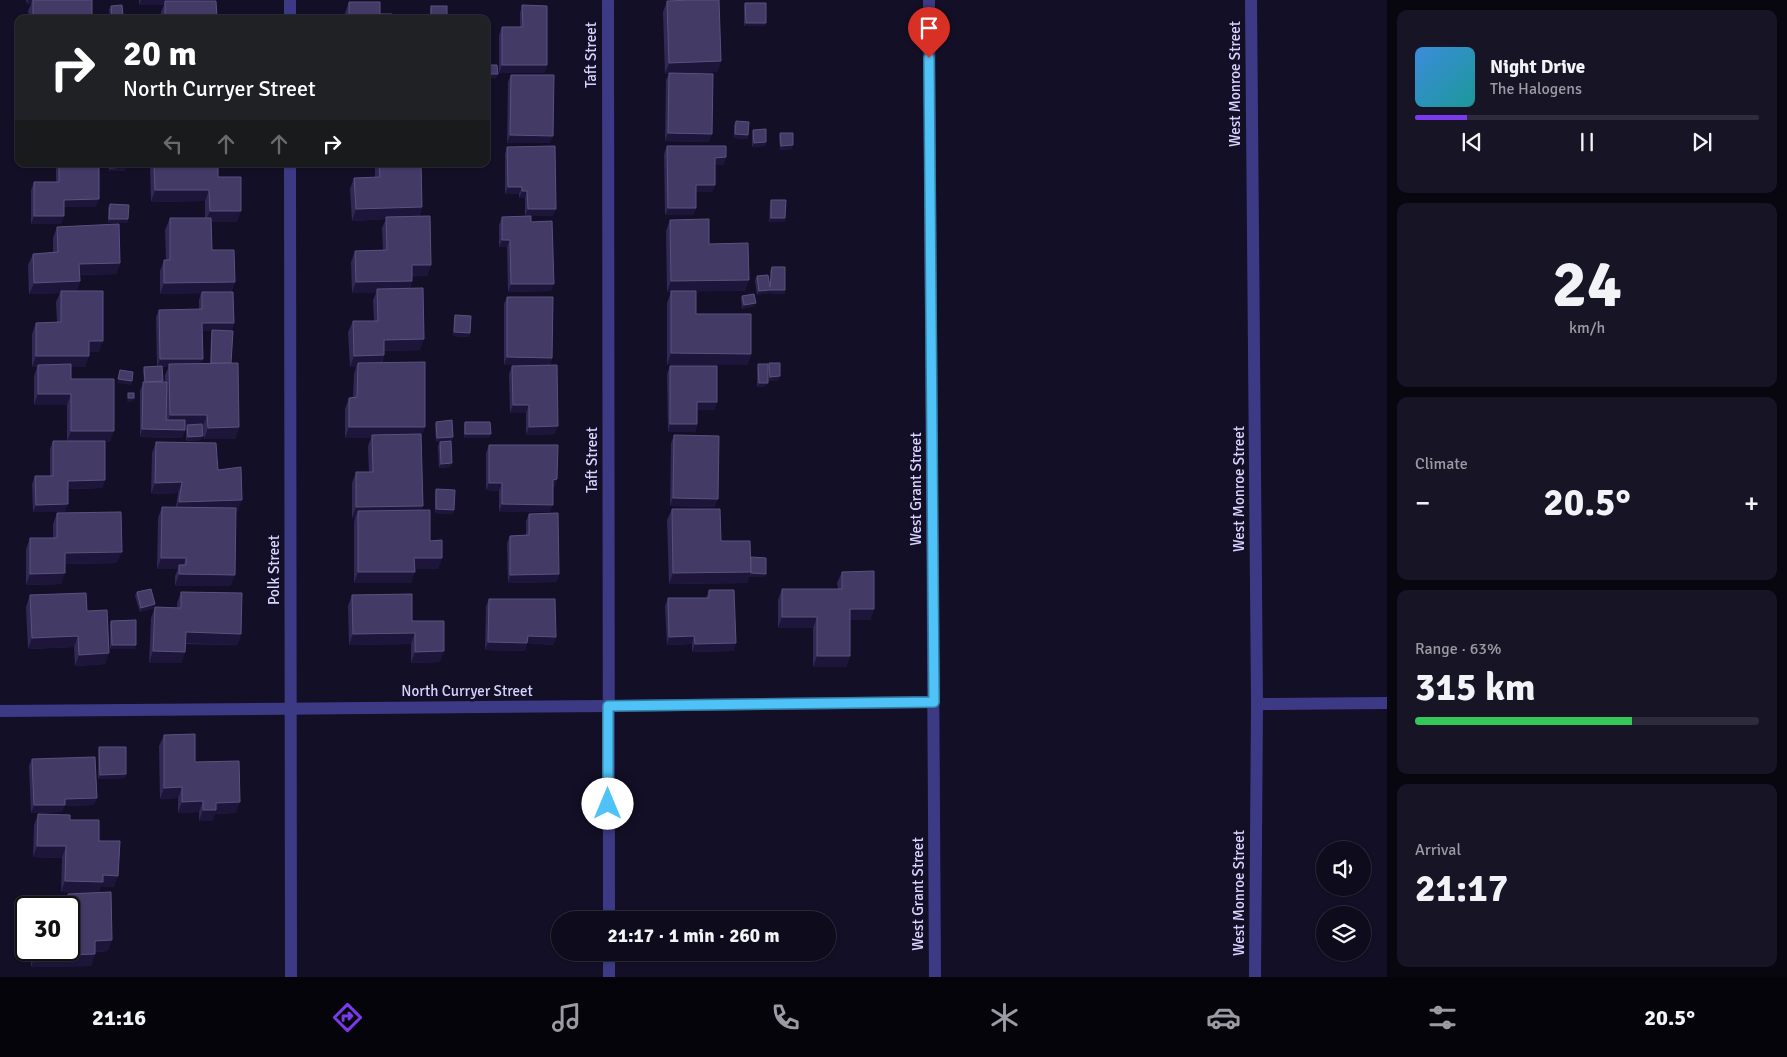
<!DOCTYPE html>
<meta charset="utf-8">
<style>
body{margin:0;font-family:Signika,sans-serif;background:#171425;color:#f1f3f6;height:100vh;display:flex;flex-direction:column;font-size:19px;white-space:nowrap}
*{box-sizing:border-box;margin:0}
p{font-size:16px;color:#9b9ba3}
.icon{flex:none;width:28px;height:28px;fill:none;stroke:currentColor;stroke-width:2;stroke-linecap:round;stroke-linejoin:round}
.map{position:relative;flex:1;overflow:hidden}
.drawer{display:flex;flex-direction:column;gap:10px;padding:10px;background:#08060f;width:400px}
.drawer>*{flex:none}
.hud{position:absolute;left:15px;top:15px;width:475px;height:152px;border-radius:10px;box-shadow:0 1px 4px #0004,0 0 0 1px #2e2b3b;background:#202124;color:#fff;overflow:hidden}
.buttons{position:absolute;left:1316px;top:841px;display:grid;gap:10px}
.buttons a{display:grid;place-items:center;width:55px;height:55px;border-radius:50%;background:#0e0b1c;box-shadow:0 1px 4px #0004,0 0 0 1px #2e2b3b;font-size:25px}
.speed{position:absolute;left:15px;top:896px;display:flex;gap:10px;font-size:25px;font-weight:700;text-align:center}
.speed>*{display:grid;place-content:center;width:65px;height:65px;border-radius:50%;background:#0e0b1c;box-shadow:0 1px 4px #0004,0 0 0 1px #2e2b3b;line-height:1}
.speed .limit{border:2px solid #111;border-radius:8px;background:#fff;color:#111}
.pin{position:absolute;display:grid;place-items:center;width:42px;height:42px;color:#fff;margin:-51px -21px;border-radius:50% 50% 50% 0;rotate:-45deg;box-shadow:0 0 5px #0007}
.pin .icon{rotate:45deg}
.me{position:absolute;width:55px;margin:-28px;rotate:0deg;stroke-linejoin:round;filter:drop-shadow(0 0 4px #0008)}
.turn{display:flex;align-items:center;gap:18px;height:105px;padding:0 25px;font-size:22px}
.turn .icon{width:65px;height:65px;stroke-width:2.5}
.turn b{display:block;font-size:35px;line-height:42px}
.lanes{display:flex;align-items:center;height:48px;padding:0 25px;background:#0003;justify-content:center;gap:25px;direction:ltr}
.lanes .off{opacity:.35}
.big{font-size:38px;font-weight:700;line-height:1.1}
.drawer .tile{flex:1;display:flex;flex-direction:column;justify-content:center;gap:8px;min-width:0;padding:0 18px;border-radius:10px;background:#171425}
.drawer .dial{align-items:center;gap:0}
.dial b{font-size:65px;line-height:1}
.song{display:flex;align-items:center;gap:15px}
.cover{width:60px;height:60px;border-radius:8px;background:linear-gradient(135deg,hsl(210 70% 55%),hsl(180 70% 35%))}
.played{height:5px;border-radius:2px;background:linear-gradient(90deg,#7c3aed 15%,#2e2b3b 15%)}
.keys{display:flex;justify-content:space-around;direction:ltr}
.heat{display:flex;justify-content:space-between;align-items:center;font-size:28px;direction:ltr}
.charge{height:8px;border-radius:4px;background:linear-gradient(90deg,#34c759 63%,#2e2b3b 0)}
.trip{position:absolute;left:551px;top:911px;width:285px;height:50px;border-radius:25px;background:#0e0b1c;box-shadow:0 1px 4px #0004,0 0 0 1px #2e2b3b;font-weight:700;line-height:50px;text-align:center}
.dock{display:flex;height:80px;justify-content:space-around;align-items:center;background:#06040b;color:#9b9ba3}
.dock .icon{width:35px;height:35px}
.dock .on{color:#7c3aed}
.dock b{font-size:22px;color:#f1f3f6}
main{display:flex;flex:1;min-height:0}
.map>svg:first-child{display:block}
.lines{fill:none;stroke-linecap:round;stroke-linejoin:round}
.street{stroke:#3d3a85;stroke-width:12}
.wall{fill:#312854;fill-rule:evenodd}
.shaded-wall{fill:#1d163a}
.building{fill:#433a66;stroke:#5a527e}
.route-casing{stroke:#337fa1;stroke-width:12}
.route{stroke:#4fc3f7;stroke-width:9}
.labels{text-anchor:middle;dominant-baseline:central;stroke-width:5;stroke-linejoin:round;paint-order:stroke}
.street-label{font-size:15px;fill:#d9d4ff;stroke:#130f26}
</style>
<main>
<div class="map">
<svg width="1387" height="977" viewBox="0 0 1387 977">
<rect width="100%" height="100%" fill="#130f26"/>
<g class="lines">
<g class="street">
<path d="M290 0V19"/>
<path d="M608 0 609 920"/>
<path d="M929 0 935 977"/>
<path d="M1251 0 1257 704 1255 977"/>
<path d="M290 164 291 977"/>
<path d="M1257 704 1387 703"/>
<path d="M0 711 608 706 933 702"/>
<path d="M609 952V977"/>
</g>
</g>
<g class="wall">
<path d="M26 0H92V17L106 19H29L28 11 31 4H27Z"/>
<path d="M139 0H202V1L217 17 234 19H161V12L164 5H139Z"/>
<path d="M667 1 721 61 717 72 687 73 709 142 665 141 666 80 669 74H665L663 12Z"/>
<path d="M349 2 380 14 392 19H345V13Z"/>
<path d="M745 3 766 23 765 26H744V7Z"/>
<path d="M522 5 545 73H499V35L502 27H520V13Z"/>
<path d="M111 6 122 19H110L109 10Z"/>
<path d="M431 6 447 19H430V9Z"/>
<path d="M511 75 550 143H507L508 82Z"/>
<path d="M736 121 748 135 747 139 734 138V125Z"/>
<path d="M753 130 766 142 765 146 752 147V134Z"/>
<path d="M780 133 792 149 780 150 779 137Z"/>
<path d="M667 146 726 157 723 165H715V185L712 192H696V208L693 215H665L664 154Z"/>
<path d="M507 147 553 216H531V222L551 291 508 292 507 247H499V225L502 217 525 216V198H519V194H505V154Z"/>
<path d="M56 164H99L96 207H64L61 224H31V190L34 182H56Z"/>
<path d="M150 164H218V177L237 222H211L212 250 235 282 231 292 234 323 231 331V363L239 427 235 439H204L203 426H202L201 440 186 441V429L187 426H185V430L182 438 140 437V390L144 382 143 371 144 367 157 366 156 317 159 310 199 309V300L201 293 160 294V271L164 260H166L165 230 170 218H205V201L151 202ZM202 331H212L211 334 210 363H201ZM169 366 165 375V382H162V367Z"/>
<path d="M375 164H421L422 207 419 217 431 265 427 276H412V281L410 288 420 350 384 351V355L382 363 421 437 423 506 421 510 430 541 442 558 438 569H415L411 583H354V522L355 518H352V483L356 472H369L368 446 371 438H345V409L349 398 353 397 354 374 356 367H350L348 332 353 321H374L373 300 376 293H352L351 262 355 251 383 250 382 228 386 219 352 221 350 189 354 178H375Z"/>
<path d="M771 200 785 218 784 222H769L770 204Z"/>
<path d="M110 204 128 219 127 223H108V208Z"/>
<path d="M670 220 709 244 745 291H696V314L751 354 747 365H667V303L671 292H667L666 231Z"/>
<path d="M57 227 120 263 116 274 80 275V281L76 291 99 352H89L85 367H71V379L110 442H105V480L102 488 68 489 65 512H33L32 484 35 476H50V449L53 441H67V405H34V376L37 367H32V334L36 323 57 322 56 302 60 293 29 294 28 265 33 254 53 253V238Z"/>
<path d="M772 267 785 290 784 294 769 293 757 295 755 280 757 276 770 282V271Z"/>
<path d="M742 296 756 303 754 306 742 309 741 299Z"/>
<path d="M507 297 552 358 550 365 555 434 526 435V413H510L509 374 512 366 542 365H504V304Z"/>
<path d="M455 315 470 333 468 337 453 336 454 319Z"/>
<path d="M769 363 779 380 769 381 768 367Z"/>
<path d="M758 364 766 386 757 387V368Z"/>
<path d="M670 366 717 402 714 410H697V424L695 432H668L667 374Z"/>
<path d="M436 422 453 437 451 441 436 442 435 426Z"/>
<path d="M465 422 489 438H464V425Z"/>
<path d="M674 435 715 507 670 506 671 443Z"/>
<path d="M156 442 218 470 238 511H236L231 586H175V576L178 569H157L158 518 162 507H176L178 493 151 494 152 453Z"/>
<path d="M440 442 451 467 439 468 438 446Z"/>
<path d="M489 445 557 479 554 487H553L550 512H499V491L486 490V453Z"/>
<path d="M436 489 453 514 435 513V493Z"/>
<path d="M672 509 750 559 751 557 765 577H750V574L747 583 669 584 667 520Z"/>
<path d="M57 513 117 563 65 564 61 584 26 585V549L30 538H53V524Z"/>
<path d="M529 514 557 582 508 583 507 543 510 536 526 535V521Z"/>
<path d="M842 572 874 609 870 620H850V656L846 667H813V628H778V600L782 589H838L837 583Z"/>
<path d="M709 590 736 643 733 651 692 652V644L667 645 665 606 668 598H706Z"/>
<path d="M137 592 154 608 140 612 135 596Z"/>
<path d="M181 592 241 634 237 645 186 644 185 652 181 663H149L151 618 155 607 177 608V603Z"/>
<path d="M30 595 87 611 105 664 75 666 74 647 28 649 26 607Z"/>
<path d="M352 595 412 621 440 662 411 663V644L349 645 348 606Z"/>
<path d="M489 599 556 637 553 645 527 643 525 651 485 650 486 606Z"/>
<path d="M111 621 135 649H110V625Z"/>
<path d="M164 735 195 762 236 813 215 814 212 821H199V812L178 813V798L160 799 159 746Z"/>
<path d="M99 747 126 774 125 778 98 779V751Z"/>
<path d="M32 759 94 805 64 806 62 812 31 813 29 766Z"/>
<path d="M38 814 70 820 99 841 114 887 101 886 99 893 108 951 95 952 91 966 31 967 30 950H69V908H64V905L68 894 90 893 61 892 62 858 33 857 34 825Z"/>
</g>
<g class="shaded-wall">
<path d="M28 0H32L31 4H27Z"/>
<path d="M141 0H202L200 5 165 1 164 5H139Z"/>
<path d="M123 16 122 19H111L112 17Z"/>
<path d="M746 23H766L765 26H744Z"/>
<path d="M721 61 717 72 665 74 669 63Z"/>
<path d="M502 65H547L545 73H499Z"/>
<path d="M486 74H498L496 78H486Z"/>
<path d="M668 133 712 134 709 142 665 141Z"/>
<path d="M735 134 748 135 747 139 734 138Z"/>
<path d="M510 135 553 136 550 143H507Z"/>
<path d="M766 142 765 146 752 147 754 143Z"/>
<path d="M793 145 792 149 780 150 781 146Z"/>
<path d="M726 157 723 165H712L715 158Z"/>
<path d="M136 164H146L145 167H135Z"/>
<path d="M127 167 125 171H108L109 168Z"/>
<path d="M696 185H715L712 192H693Z"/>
<path d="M508 187H522L519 194H505Z"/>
<path d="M155 190H209L205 201 151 202Z"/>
<path d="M522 191H527L525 198H519Z"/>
<path d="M99 199 96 207H61L64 200Z"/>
<path d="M422 207 418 218 386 217V219L352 221 356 209Z"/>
<path d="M668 208H696L693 215H665Z"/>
<path d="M528 209H556L553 216H525Z"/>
<path d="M210 211H241L237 222H205Z"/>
<path d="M34 216H64L61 224H31Z"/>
<path d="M771 218H785L784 222H769Z"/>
<path d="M109 219H128L127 223H108Z"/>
<path d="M502 240H510L507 247H499Z"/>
<path d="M120 263 116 274 75 275 79 264Z"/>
<path d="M412 265H431L427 276 408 277Z"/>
<path d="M749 280 745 291 667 292 671 281Z"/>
<path d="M80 281 76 292 61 291 60 293 29 294 34 283Z"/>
<path d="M412 281 408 292 377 289 376 293H352L356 282Z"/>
<path d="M235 282 230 293 160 294 164 283Z"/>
<path d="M511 284H554L551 291 508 292Z"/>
<path d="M770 290H785L784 294 769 293 757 295 759 291Z"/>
<path d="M756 303 754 306 742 309 744 305Z"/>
<path d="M202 323H234L231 331H199Z"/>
<path d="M454 332 470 333 468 337 453 336Z"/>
<path d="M424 339 420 350 380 351 384 340Z"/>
<path d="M89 341H103L99 352H85Z"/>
<path d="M671 353 751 354 747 365H667Z"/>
<path d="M384 355 380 366 358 363 356 367H350L354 356Z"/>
<path d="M36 356H89L85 367H38V365L37 367H32Z"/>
<path d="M507 357 552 358 550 365H504Z"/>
<path d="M160 359H203L200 366 169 364 168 366 157 367Z"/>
<path d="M780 376 779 380 769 381 770 377Z"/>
<path d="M118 379 132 381 131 385 117 383Z"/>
<path d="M759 383H768L766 386 757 387Z"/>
<path d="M38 394H71L67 405H34Z"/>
<path d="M128 398H134L132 402H127Z"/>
<path d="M697 402H717L714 410H694Z"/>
<path d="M513 405H529L526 413H510Z"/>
<path d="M170 415H207L203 426H166Z"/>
<path d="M670 424H697L695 432H668Z"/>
<path d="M558 426 555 434 526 435 529 427Z"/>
<path d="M239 427 235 439H204L208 428Z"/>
<path d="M349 427H425L421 438 372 435 371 438H345Z"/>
<path d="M142 429 185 430 182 438 140 437Z"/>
<path d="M71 431H114L110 442H67Z"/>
<path d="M465 434H491L489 438H464Z"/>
<path d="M203 436 201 440 186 441 188 437Z"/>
<path d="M453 437 451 441 436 442 437 438Z"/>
<path d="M452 463 451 467 439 468 441 464Z"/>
<path d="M557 479 554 487H550L553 480Z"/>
<path d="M105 480 102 488 65 489 68 481Z"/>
<path d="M182 482 178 493 151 494 155 483Z"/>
<path d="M489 483H502L499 491 486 490Z"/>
<path d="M673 498 718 499 715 507 670 506Z"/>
<path d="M242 500 238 511 175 513 179 502Z"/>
<path d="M68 504 65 512H33L36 505Z"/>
<path d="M502 504 553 505 550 512H499Z"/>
<path d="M423 506 419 517 358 511 355 518H352L356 507Z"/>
<path d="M436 509 454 510 453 514 435 513Z"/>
<path d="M122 552 117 563 61 564 65 553Z"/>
<path d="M161 558H186L182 569 179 565 178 569H157Z"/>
<path d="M414 558H442L438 569H410Z"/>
<path d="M358 572H415L411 583H354Z"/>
<path d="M751 572 747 583 669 584 673 573Z"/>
<path d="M65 573 61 584 26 585 30 574Z"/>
<path d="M751 573 766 574 765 577H750Z"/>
<path d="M179 574 235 575 231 586H175Z"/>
<path d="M559 574 557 582 508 583 510 575Z"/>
<path d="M155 604 154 608 140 612 141 608Z"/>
<path d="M850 609H874L870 620H846Z"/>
<path d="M782 617H817L813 628H778Z"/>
<path d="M186 632 241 634 237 645 182 643Z"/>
<path d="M415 633 411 644 349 645 353 634Z"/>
<path d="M78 636 74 647 28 649 32 638Z"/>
<path d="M528 636 556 637 553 645 527 643 525 651 485 650 488 642Z"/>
<path d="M694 636 692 644 667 645 669 637Z"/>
<path d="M736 643 733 651 692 652 695 644Z"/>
<path d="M112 645H136L135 649H110Z"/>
<path d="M153 651 185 652 181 663H149Z"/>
<path d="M444 651 440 662 411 663 415 652Z"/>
<path d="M109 653 105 664 75 666 79 655Z"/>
<path d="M817 656H850L846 667H813Z"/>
<path d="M126 774 125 778 98 779 100 775Z"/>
<path d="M182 787 178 798 160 799 164 788Z"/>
<path d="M97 798 94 805 64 806 62 812 31 813 34 805 65 799Z"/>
<path d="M203 801 199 812 178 813 182 802Z"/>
<path d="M240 802 236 813 215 814 212 821H199L203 810 216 803Z"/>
<path d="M37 846H66L62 858 33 857Z"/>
<path d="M103 875 118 876 114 887 101 886 99 893 61 892 65 881Z"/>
<path d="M112 940 108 951 91 952 95 941Z"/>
<path d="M95 954 91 966 31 967 35 956Z"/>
</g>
<g class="building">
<path d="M33 0H92V17L106 16V19H33Z"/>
<path d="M691 0H719L721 61 669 63 667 1Z"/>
<path d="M165 1H216L217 17 234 16V19H165Z"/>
<path d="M349 2H380V14H392V19H349Z"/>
<path d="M745 3H766V23H746Z"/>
<path d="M122 5 123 16 112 17 111 6Z"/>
<path d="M522 5 547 6V65H502V27H523Z"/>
<rect x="431" y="6" width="16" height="13"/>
<path d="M486 65H497L498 74H486Z"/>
<path d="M669 73 713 74 712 134 668 133Z"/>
<path d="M511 75H554L553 136 510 135Z"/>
<path d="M736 121 749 122 748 135 735 134Z"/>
<path d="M766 129V142L754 143 753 130Z"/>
<path d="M780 133H793V145L781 146Z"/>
<path d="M555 146 556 209H528L527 191H522V187H508L507 147Z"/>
<path d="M667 146H726V157L715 158V185H696V208H668Z"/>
<path d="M59 164H99V199L64 200V216H34V182H59Z"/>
<path d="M109 164H126L127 167 109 168Z"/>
<path d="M154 164H218V177H241V211H210L209 190H155Z"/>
<path d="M379 164H421L422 207 356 209 354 178 380 177Z"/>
<path d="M771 200H786L785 218H771Z"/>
<path d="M110 204 129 205 128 219H109Z"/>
<path d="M430 216 431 265H412V281L356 282 355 251 387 250 386 217Z"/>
<path d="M531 216V222L552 221 554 284H511L510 240H502V217Z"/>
<path d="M170 218H211L212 250H234L235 282 164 283V260H170Z"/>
<path d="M709 219V244L748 243 749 280 671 281 670 220Z"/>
<path d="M119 224 120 263 79 264 80 281 34 283 33 254 58 252 57 227Z"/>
<path d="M772 267H785V290H770L759 291 757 276 768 275 770 287Z"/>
<path d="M423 288 424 339 384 340V355L354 356 353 321H378L377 289Z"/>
<path d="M61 291H103V341H89V356H36V323L61 322Z"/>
<path d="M671 291H696V314H751V354L671 353Z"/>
<path d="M202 292H233L234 323H202L203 359H160L159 310 202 309Z"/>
<path d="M754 294 756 303 744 305 742 296Z"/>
<path d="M507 297H553L552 358 507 357Z"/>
<path d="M455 315 471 316 470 333 454 332Z"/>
<path d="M212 330 233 331 231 363H211Z"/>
<path d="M425 362V427H349V398L357 397 358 363Z"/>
<path d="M238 363 239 427 208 428 207 415H170L169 364Z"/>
<path d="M769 363H780V376L770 377Z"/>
<path d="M71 364V379H114V431H71V394H38V365Z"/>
<path d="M758 364H768V383H759Z"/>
<path d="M557 365 558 426 529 427V405H513L512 366Z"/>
<path d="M162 366 163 381 145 382 144 367Z"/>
<path d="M670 366H717V402H697V424H670Z"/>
<path d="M120 370 133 372 132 381 118 379Z"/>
<path d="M143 382H167L166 420H185V430L142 429Z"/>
<rect x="128" y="393" width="6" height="5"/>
<path d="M452 420 453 437 437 438 436 422Z"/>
<path d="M465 422H490L491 434H465Z"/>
<path d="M202 424 203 436 188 437 187 425Z"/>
<path d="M421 434 423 506 356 507V472H373L372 435Z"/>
<path d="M674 435 719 436 718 499 673 498Z"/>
<path d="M53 441H105V480L68 481V504L36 505 35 476H53Z"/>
<path d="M451 441 452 463 441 464 440 442Z"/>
<path d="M156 442 216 443 218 470 241 467 242 500 179 502 182 482 155 483Z"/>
<path d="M489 445H558L557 479 553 480V505L502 504V483H489Z"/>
<path d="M436 489 455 490 454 510 436 509Z"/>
<path d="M162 507 236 508 235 575 179 574V565H186V558H161Z"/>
<path d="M672 509H720L721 541H750L751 572 673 573Z"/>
<path d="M430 510V541L442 540V558H414L415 572H358V511Z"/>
<path d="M121 512 122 552 65 553V573L30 574V538H57V513Z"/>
<path d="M558 513 559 574 510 575V536L529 535V514Z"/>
<path d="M751 557 766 558V574L751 573Z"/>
<path d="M874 571V609H850V656H817V617H782V589H842V572Z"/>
<path d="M151 589 155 604 141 608 137 592Z"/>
<path d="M709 590H734L736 643 695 644 694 636 669 637 668 598H709Z"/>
<path d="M181 592 242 593 241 634 186 632 185 652 153 651 155 607 181 608Z"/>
<path d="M86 593 87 611 107 610 109 653 79 655 78 636 32 638 30 595Z"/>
<path d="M412 594V621H444V651L415 652V633L353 634 352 595Z"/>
<path d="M489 599H555L556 637 528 636 527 643 488 642Z"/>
<path d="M136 620V645H112L111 621Z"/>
<path d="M195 734V762L239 761 240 802 216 803V810H203V801L182 802V787L164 788V735Z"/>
<path d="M99 747H126V774L100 775Z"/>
<path d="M95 757 97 798 65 799V805H34L32 759Z"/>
<path d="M38 814 70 815V820H99V841H120L118 876 103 875V882L65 881 66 846H37Z"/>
<path d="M111 892 112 940 95 941V954L35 956V950H69L68 894Z"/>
</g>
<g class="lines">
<g class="route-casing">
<path id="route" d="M608 804V706L934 702 929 58"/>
</g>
<use href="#route" class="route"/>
</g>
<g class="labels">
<g class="street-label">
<text transform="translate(591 55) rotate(-90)">Taft Street</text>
<text transform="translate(1235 84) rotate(-90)">West Monroe Street</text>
<text transform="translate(592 460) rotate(-90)">Taft Street</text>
<text transform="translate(916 489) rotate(-90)">West Grant Street</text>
<text transform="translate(1239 489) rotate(-90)">West Monroe Street</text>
<text transform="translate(274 570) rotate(-90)">Polk Street</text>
<text x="467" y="691">North Curryer Street</text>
<text transform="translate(1239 893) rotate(-90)">West Monroe Street</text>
<text transform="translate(918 894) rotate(-90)">West Grant Street</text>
</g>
</g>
</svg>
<div class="buttons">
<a><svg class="icon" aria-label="sound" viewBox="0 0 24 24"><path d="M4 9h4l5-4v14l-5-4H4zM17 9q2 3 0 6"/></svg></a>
<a><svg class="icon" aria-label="layers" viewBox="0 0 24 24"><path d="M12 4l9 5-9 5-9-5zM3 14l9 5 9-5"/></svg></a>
</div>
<div class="speed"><div class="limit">30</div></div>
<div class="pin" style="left:929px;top:58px;background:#d93025"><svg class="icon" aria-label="arrive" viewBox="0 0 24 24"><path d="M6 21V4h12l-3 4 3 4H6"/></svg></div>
<svg class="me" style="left:608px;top:804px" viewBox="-20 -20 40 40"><circle r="19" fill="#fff"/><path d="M0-13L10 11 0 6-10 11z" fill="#4fc3f7"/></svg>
<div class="trip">21:17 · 1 min · 260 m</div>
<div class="hud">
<div class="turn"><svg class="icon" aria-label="right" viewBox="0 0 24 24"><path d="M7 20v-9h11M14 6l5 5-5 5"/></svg><div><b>20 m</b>North Curryer Street</div></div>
<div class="lanes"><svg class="icon off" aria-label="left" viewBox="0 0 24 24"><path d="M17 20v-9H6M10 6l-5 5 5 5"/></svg><svg class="icon off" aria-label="ahead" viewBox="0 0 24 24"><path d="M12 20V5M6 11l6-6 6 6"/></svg><svg class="icon off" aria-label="ahead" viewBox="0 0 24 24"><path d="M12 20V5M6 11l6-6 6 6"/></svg><svg class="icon" aria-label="right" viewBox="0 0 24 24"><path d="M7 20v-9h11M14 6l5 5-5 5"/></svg></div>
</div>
</div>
<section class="drawer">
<div class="tile">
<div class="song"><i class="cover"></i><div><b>Night Drive</b><p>The Halogens</p></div></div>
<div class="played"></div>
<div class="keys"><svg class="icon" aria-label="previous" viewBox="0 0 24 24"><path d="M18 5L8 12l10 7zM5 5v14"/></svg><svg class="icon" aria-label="pause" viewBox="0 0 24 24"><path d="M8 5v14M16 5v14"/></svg><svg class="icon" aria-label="next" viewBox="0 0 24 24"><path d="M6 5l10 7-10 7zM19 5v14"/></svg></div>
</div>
<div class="tile dial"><b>24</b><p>km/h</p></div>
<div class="tile"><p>Climate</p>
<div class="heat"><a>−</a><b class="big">20.5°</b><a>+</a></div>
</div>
<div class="tile"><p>Range · 63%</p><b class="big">315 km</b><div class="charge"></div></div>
<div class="tile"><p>Arrival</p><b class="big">21:17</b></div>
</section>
</main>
<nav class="dock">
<b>21:16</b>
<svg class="icon on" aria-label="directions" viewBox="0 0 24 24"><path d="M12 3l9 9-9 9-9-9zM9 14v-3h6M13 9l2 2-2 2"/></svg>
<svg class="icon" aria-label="music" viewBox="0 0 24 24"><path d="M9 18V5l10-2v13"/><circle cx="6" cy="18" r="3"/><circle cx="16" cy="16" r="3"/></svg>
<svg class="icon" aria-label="phone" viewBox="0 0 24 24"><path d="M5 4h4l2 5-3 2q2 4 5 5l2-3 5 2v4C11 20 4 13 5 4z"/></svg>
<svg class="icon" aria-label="climate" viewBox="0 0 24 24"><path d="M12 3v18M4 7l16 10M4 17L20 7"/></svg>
<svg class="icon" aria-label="car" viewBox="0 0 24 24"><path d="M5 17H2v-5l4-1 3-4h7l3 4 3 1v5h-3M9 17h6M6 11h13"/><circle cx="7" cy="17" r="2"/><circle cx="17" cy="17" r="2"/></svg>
<svg class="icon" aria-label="filters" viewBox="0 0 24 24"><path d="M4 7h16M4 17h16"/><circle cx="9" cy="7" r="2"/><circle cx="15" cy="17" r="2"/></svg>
<b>20.5°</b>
</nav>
